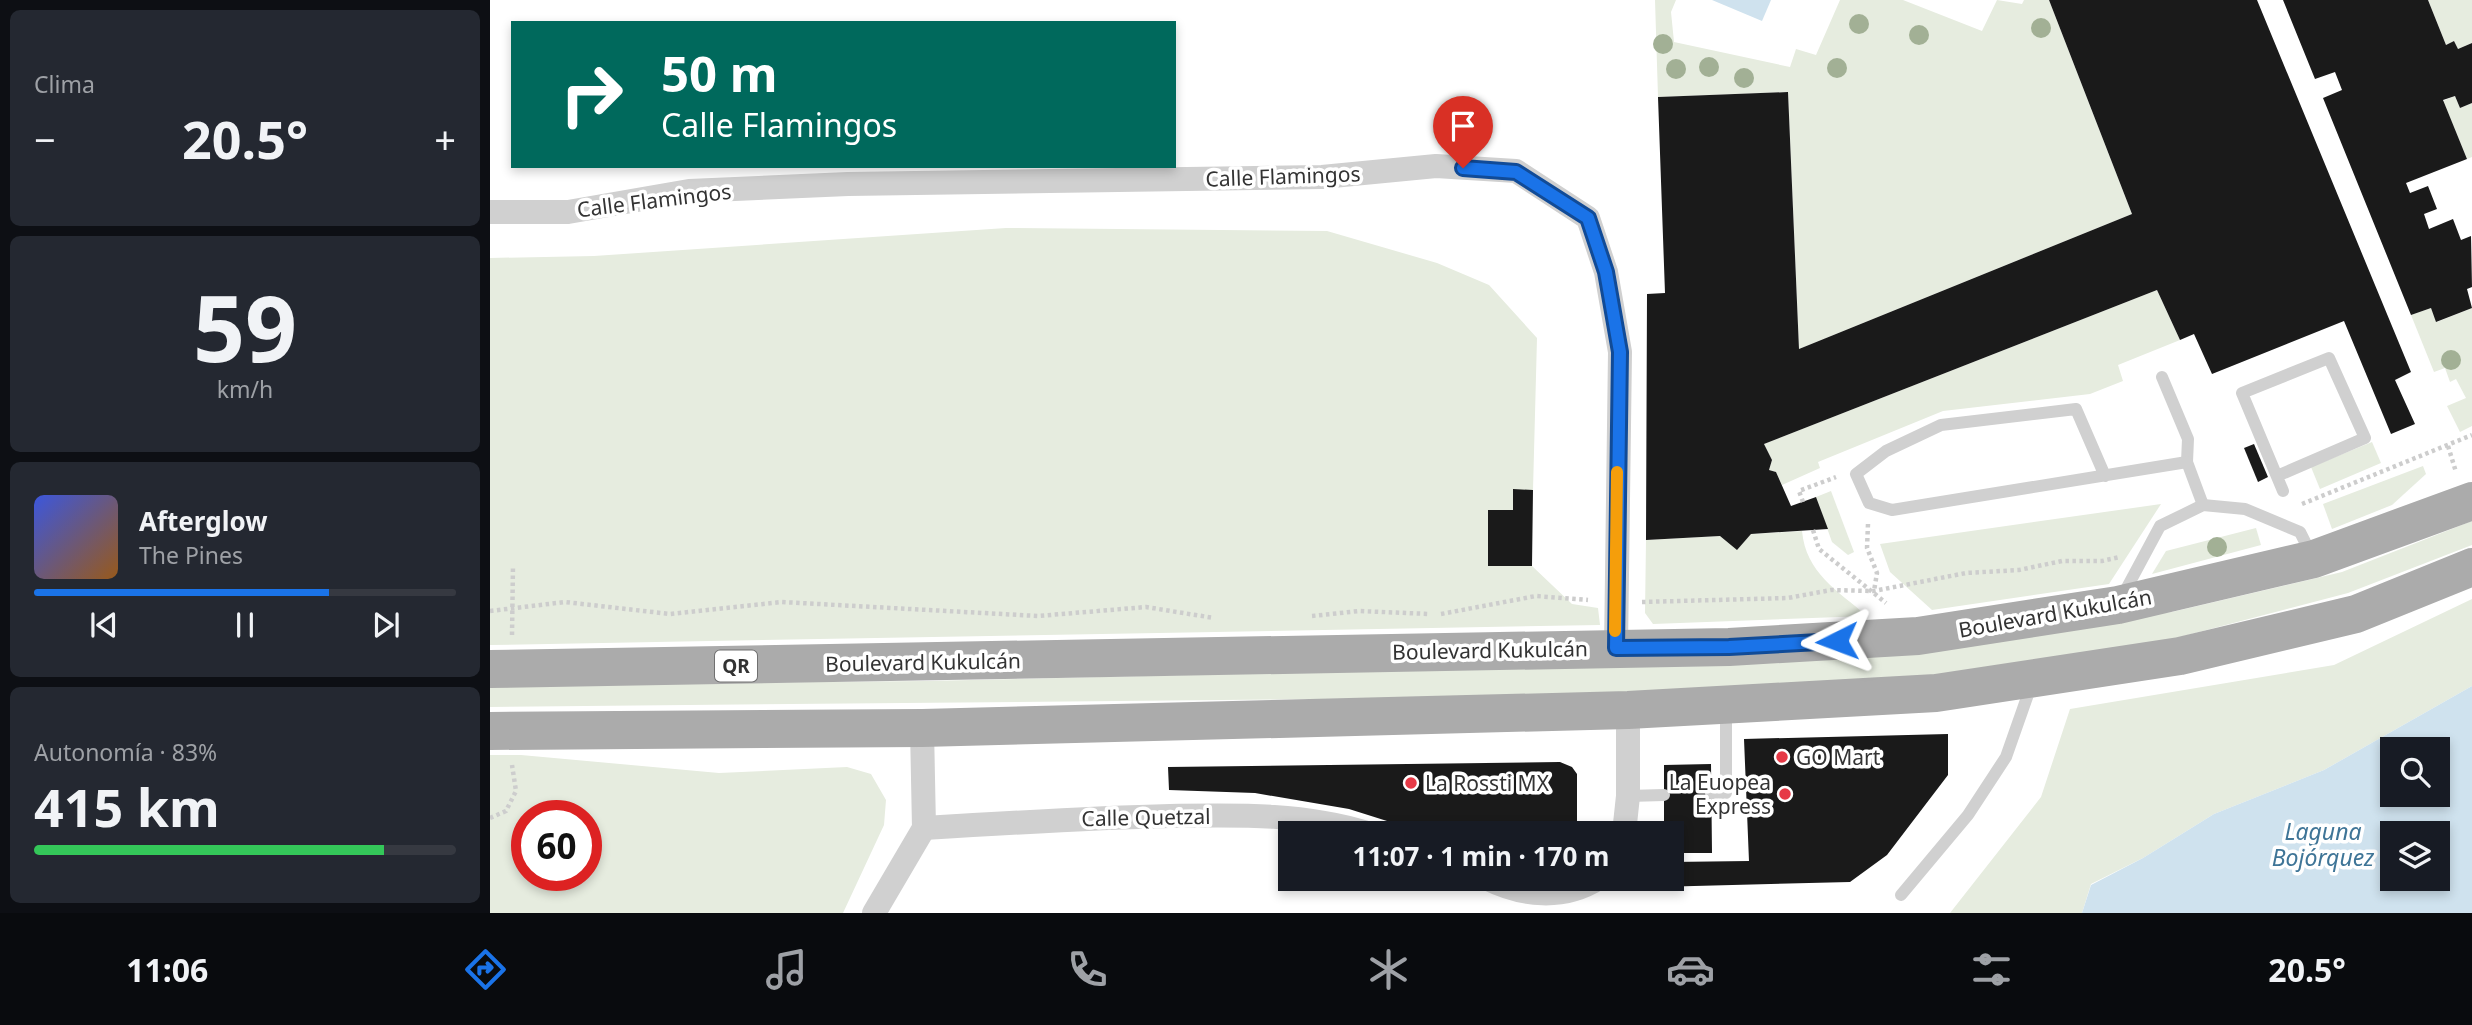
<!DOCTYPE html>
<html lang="es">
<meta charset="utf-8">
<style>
body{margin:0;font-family:"Noto Sans",sans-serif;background:#242831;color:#f1f3f6;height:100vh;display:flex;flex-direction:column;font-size:26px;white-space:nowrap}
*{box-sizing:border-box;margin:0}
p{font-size:23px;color:#9ea1a6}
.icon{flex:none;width:38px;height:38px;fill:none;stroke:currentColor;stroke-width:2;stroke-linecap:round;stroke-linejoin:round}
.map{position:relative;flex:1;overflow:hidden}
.drawer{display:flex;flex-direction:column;gap:10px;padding:10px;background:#0d0f14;width:490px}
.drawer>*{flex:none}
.guide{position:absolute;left:21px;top:21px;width:665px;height:147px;border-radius:0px;box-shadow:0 4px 10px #0003;background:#00695c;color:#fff;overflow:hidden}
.buttons{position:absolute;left:1890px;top:737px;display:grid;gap:14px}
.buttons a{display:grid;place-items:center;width:70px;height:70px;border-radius:0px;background:#171b24;box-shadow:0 4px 10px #0003;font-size:35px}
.speed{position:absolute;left:21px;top:800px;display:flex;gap:14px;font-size:35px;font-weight:700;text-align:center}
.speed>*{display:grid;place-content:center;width:91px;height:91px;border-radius:50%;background:#171b24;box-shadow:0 4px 10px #0003;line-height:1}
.speed .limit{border:10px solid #d22;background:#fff;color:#111}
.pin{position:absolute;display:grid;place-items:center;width:60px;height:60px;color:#fff;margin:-72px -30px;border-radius:50% 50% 50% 0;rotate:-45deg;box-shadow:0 0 7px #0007}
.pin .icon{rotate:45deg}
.me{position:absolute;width:77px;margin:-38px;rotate:267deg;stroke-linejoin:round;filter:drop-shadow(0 0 5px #0008)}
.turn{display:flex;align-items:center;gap:24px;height:147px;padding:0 35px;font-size:32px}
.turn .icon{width:91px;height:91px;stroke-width:2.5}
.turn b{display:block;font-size:49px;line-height:60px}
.big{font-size:52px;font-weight:700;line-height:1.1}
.drawer .tile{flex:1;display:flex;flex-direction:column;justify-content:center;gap:10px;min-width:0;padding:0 24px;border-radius:10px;background:#242831}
.drawer .dial{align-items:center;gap:0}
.dial b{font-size:91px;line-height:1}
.song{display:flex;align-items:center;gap:21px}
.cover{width:84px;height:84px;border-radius:10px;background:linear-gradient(135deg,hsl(230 70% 55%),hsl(30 70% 35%))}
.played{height:7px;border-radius:4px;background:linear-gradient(90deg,#1a73e8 70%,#363941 70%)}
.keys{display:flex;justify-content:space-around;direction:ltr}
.heat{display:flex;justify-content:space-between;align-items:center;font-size:38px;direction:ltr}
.charge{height:10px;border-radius:5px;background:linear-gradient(90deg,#34c759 83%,#363941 0)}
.trip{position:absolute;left:788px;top:821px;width:406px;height:70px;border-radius:0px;background:#171b24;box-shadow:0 4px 10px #0003;font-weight:700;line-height:70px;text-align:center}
.dock{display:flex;height:112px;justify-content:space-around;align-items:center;background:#090b0e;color:#9ea1a6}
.dock .icon{width:49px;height:49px}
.dock .active{color:#1a73e8}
.dock b{font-size:32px;color:#f1f3f6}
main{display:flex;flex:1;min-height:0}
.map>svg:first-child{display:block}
.green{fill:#e6ecdf;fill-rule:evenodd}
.water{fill:#cfe2ee;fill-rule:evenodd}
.building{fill:#1a1a1a}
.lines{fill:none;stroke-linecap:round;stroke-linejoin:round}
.path{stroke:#cdcdcd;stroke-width:4.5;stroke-dasharray:3.5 3.5;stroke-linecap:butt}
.service{stroke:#d0d0d0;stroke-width:12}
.minor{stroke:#d0d0d0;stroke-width:24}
.primary{stroke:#ababab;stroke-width:38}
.tree{fill:#a2b095}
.route-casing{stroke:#114b97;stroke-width:18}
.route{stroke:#1a73e8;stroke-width:12}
.slow{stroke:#f59e0b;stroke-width:12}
.poi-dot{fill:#e63946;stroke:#fff;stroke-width:2.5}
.labels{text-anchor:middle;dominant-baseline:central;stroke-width:7;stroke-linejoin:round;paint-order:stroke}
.shield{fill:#fff;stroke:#707070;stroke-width:2}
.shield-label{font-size:19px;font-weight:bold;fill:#333}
.street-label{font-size:21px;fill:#333;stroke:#fff}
.poi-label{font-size:21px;fill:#333;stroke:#fff;text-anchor:start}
.water-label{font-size:23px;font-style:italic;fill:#3f7597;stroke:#fff}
</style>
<main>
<section class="drawer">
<div class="tile"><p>Clima</p>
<div class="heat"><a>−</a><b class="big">20.5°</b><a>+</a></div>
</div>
<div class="tile dial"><b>59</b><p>km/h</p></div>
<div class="tile">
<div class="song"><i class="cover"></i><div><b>Afterglow</b><p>The Pines</p></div></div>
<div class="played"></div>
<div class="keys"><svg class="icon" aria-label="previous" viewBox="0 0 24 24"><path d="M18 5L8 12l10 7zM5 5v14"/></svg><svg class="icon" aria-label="pause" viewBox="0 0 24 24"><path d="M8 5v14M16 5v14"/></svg><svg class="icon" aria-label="next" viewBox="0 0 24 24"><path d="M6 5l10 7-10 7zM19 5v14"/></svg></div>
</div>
<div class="tile"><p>Autonomía · 83%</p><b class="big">415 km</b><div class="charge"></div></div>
</section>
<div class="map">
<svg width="1982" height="913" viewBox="0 0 1982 913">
<rect width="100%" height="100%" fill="#fff"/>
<g class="green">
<path d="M1165 0H1186L1181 12 1184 42 1300 67 1306 49 1326 55 1350 0H1413L1492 31 1507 0 1532 4 1534 0H1559L1642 214 1309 349 1298 92 1168 97Z"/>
<path d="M1938 0H1982V43L1968 49 1964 41 1956 45Z"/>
<path d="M1965 96 1970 108 1982 103V157L1977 159 1953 101Z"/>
<path d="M516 228 837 231 947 263 999 285 1047 338 1043 490H1023V510H998V566H1042L1082 604 1108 608 1110 625 0 645V258L104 256Z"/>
<path d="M1667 290 1690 340 1628 365 1633 381 1600 394 1453 411 1328 462 1330 468 1292 485 1286 472 1279 470 1282 460 1274 444Z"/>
<path d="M1941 308 1947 322 1982 308V426L1970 432 1957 406 1976 398 1966 379 1960 382 1955 368 1944 372 1921 315Z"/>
<path d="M1882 442 1891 463 1830 489 1821 467Z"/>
<path d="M1933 466 1936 474 1902 505 1842 529 1833 504Z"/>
<path d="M1341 491 1364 552 1358 555 1342 542 1326 497Z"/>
<path d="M1671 504 1619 584 1442 610 1400 572 1390 544Z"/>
<path d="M1982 521V545L1858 593 1686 638 1444 678 1137 696 0 707V685L435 681 1138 665 1682 612 1852 572Z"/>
<path d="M1766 528 1771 545 1662 574 1676 551Z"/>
<path d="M1312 531C1316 573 1347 590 1377 616L1163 624 1155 613 1156 540 1230 536 1247 549 1261 534Z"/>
<path d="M1982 599V686L1834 770 1724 814 1653 858 1601 884 1592 913H1460L1551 797 1580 709 1844 665Z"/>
<path d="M0 755H31L229 773 357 767 381 774 396 800 394 825 353 913H0ZM37 816H96V875H37Z"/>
</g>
<g class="water">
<path d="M1222 0H1281L1272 21Z"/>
<path d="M1982 686V913H1592L1601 885 1653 858 1724 814 1834 770ZM1902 749H1948V794H1902ZM1902 833H1948V878H1902Z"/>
</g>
<g class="building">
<path d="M1559 0H1767L1921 372 1905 380 1925 424 1901 434 1854 321 1722 374 1704 334 1690 340 1667 290 1274 444 1282 460 1279 470 1286 472 1301 506 1326 497 1338 529 1261 534 1247 550 1230 536 1156 540 1157 294 1175 293 1168 97 1298 92 1309 349 1642 214Z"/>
<path d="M1793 0H1938L1956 45 1964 41 1968 49 1982 43V103L1970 108 1965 96 1953 100 1977 159 1916 183 1920 193 1938 186 1947 209 1934 214 1939 229 1963 219 1971 240 1981 236 1982 287 1977 289 1982 308 1946 322 1941 308 1921 315 1833 98 1852 90 1845 72 1825 79Z"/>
<path d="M1764 444 1778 477 1768 482 1754 448Z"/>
<path d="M1023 489 1043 490 1042 566H998V510H1023Z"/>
<path d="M1458 734V775L1397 855 1360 882 1166 887V878H1181V862L1259 861 1254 739Z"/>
<path d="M1070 762 1082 767 1087 774V833H935L859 809 765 793 679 790 678 767Z"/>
<path d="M1221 764 1222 853H1181V833H1174V765Z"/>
</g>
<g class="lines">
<g class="path">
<path d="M1958 446 1966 472"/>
<path d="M1313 502 1309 491 1346 477"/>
<path d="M1812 504 1982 435"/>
<path d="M1378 524 1377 548 1387 573 1384 591"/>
<path d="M1323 530 1329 549 1396 603"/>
<path d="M1152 602 1298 598 1341 590 1384 591 1476 573 1529 570 1572 561H1612L1630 557"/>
<path d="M0 611 75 602 180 614 292 602 548 616 656 607 724 618"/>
<path d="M951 614 1046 596 1098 600"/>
<path d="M822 616 869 611 939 614"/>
<path d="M22 635 23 566"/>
<path d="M0 818 16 811 26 791 22 765"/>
</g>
<g class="service">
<path d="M1672 377 1698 439 1697 462 1713 505"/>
<path d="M1615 476 1586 409 1451 425 1396 451 1366 474 1379 503 1402 510 1697 462"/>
<path d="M1787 476 1875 438 1839 358 1752 393 1793 491"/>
<path d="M1633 595 1670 526 1713 505 1755 509 1810 532 1822 556"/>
<path d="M1221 793H1236V710"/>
<path d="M1138 796 1174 795"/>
<path d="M1411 895 1478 815 1516 757 1542 683"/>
</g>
<g class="minor">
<path d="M0 212H78L199 191 358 184 832 177 946 166 1026 171 1098 218 1116 272 1130 352 1126 648"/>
<path d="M434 828C516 823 598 818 680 816 747 815 813 813 877 833"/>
<path d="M1134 833 1138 796V710"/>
<path d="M996 878C1032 896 1073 901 1109 878"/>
<path d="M384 913 434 828 432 728"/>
</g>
<g class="primary">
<path d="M0 669 1239 647 1428 636 1628 605 1824 559 1982 501"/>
<path d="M0 731 432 728 1138 710 1446 693 1690 656 1866 614 1982 567"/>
</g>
</g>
<g class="tree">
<circle cx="1369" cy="24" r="10"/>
<circle cx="1551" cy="28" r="10"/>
<circle cx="1429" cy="35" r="10"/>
<circle cx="1173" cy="44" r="10"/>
<circle cx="1219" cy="67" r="10"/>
<circle cx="1347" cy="68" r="10"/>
<circle cx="1186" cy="69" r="10"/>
<circle cx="1254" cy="78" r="10"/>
<circle cx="1961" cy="360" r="10"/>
<circle cx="1727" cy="547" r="10"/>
</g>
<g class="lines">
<g class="route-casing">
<path id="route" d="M973 168 1026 172 1098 218 1116 272 1130 352 1126 648 1239 647 1347 641"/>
</g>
<use href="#route" class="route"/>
<path class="slow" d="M1125 631 1127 472"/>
</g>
<g class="poi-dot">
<circle cx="1292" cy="757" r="7"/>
<circle cx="921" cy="783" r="7"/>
<circle cx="1295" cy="794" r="7"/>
</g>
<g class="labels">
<rect class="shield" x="225" y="650.5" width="42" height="31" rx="5"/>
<g class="shield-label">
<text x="246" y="666">QR</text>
</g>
<g class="street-label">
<text transform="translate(793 176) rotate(-2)">Calle Flamingos</text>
<text transform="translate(164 200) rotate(-7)">Calle Flamingos</text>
<text transform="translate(1565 613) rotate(-10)">Boulevard Kukulcán</text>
<text transform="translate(1000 650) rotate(-1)">Boulevard Kukulcán</text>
<text transform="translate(433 662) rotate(-1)">Boulevard Kukulcán</text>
<text transform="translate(656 817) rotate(-1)">Calle Quetzal</text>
</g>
<g class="poi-label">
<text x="1306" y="757">GO Mart</text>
<text x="1281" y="782" text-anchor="end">La Euopea<tspan x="1281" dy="24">Express</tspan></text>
<text x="935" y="783">La Rossti MX</text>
</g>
<g class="water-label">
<text x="1833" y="831">Laguna<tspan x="1833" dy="26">Bojórquez</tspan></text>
</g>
</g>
</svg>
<div class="buttons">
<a><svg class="icon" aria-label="search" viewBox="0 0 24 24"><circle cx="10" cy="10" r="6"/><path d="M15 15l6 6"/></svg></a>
<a><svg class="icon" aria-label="layers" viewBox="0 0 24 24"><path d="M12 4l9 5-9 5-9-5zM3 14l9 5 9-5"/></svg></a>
</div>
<div class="speed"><div class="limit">60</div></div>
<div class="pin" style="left:973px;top:168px;background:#d93025"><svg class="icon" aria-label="arrive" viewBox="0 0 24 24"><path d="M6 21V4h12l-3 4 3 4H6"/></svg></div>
<svg class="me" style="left:1347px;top:641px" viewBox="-20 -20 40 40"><path d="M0-17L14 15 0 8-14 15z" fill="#1a73e8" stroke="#fff" stroke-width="4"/></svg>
<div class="trip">11:07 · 1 min · 170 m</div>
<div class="guide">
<div class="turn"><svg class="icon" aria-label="right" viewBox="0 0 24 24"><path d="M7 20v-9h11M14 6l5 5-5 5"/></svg><div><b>50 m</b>Calle Flamingos</div></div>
</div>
</div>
</main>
<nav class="dock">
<b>11:06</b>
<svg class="icon active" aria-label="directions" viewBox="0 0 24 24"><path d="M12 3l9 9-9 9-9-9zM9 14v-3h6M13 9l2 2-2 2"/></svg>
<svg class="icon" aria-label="music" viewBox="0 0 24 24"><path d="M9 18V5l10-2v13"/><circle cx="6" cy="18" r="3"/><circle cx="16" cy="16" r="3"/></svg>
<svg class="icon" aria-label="phone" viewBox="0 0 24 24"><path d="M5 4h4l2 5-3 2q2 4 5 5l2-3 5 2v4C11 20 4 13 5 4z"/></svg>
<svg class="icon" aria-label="climate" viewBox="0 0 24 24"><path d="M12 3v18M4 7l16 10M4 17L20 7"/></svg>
<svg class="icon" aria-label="car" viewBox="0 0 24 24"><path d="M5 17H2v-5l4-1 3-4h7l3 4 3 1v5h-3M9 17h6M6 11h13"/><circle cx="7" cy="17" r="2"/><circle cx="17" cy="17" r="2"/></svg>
<svg class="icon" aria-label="filters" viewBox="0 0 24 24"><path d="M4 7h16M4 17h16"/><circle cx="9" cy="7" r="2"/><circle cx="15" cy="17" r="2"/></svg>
<b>20.5°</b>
</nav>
